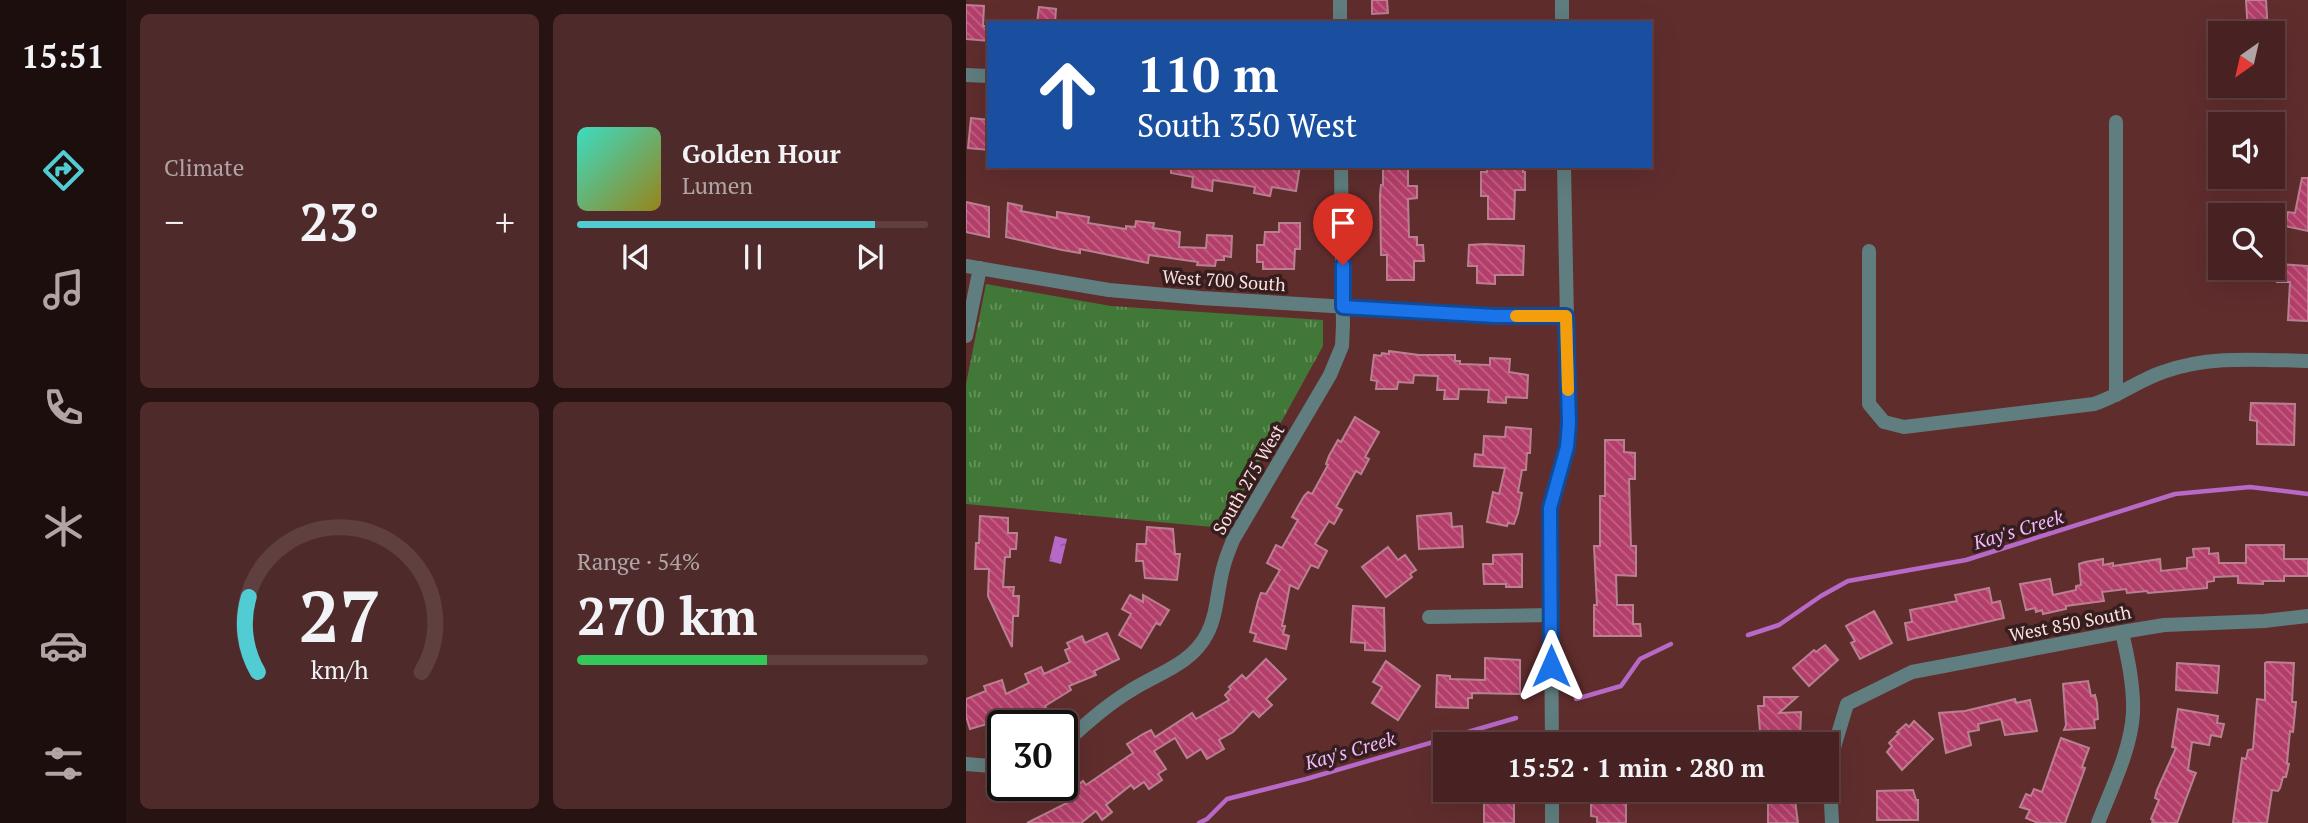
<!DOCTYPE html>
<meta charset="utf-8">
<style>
body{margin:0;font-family:"PT Serif",serif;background:#4f2a2a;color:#f1f3f6;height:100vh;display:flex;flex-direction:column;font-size:26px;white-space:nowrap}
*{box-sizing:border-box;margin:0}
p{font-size:23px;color:#b1a4a5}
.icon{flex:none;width:38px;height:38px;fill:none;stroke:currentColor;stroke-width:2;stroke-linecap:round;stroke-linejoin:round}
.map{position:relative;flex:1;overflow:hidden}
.details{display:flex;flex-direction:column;gap:14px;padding:14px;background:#281313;width:840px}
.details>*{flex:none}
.guide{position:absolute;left:21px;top:21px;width:665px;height:147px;border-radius:0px;box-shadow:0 7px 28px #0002,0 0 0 2px #603f40;background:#1a4fa0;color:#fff;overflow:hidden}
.needle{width:46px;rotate:214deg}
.controls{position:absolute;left:1242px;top:21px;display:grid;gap:14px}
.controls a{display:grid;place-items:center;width:77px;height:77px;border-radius:0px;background:#482222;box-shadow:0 7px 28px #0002,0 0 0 2px #603f40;font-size:35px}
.speed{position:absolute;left:21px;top:710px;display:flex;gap:14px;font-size:35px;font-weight:700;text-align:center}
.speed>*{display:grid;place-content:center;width:91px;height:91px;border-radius:50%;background:#482222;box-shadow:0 7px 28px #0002,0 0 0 2px #603f40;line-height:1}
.speed .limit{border:4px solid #111;border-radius:10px;background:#fff;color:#111}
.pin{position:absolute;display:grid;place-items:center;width:60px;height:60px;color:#fff;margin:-72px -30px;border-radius:50% 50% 50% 0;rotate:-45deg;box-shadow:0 0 7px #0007}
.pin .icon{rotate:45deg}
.me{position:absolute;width:77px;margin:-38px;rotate:0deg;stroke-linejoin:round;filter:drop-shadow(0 0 5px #0008)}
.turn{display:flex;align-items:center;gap:24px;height:147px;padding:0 35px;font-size:32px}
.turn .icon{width:91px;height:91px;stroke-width:2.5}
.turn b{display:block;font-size:49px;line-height:60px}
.big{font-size:52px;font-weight:700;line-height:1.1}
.details .card{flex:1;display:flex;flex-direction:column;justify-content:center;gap:10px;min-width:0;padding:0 24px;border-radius:10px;background:#4f2a2a}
.details .dial{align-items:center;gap:0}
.dial svg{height:182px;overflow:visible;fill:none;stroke:#603f40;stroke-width:7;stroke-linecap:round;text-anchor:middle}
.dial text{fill:#f1f3f6;stroke:none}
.song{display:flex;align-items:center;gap:21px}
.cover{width:84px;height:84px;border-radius:10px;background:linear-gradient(135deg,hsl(170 70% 55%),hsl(50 70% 35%))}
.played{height:7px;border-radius:4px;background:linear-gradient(90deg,#51ccd3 85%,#603f40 85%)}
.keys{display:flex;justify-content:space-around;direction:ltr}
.heat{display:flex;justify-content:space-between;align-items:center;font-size:38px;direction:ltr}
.charge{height:10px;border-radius:5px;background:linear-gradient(90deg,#34c759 54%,#603f40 0)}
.details .tiles{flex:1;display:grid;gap:14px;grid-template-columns:repeat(2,1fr)}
.trip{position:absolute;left:467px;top:732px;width:406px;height:70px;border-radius:0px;background:#482222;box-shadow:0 7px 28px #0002,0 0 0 2px #603f40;font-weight:700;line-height:70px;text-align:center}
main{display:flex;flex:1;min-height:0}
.tabs{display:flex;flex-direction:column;width:126px;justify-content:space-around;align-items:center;background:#1d0e0e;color:#b1a4a5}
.tabs .icon{width:49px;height:49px}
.tabs .on{color:#51ccd3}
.tabs b{font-size:32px;color:#f1f3f6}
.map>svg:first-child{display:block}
.park{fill:url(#park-tufts)}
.water{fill:url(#water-ripples)}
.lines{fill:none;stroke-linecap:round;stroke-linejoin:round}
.stream{stroke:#b669c7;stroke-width:4.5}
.building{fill:url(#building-back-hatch);stroke:#ba8091;stroke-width:2}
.street{stroke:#607e7f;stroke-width:14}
.route-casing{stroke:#114b97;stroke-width:18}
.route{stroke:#1a73e8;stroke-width:12}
.slow{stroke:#f59e0b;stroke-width:12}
.labels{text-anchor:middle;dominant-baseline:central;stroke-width:7;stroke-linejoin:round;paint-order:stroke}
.street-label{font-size:18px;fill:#fce1e0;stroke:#361e1e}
.water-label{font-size:19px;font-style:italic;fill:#f3b9ff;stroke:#361e1e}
</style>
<main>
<nav class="tabs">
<b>15:51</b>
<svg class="icon on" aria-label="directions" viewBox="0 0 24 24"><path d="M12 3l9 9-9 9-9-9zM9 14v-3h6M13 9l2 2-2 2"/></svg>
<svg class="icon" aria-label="music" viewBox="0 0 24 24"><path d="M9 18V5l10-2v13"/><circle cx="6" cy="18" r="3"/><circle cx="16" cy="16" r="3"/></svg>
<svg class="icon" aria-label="phone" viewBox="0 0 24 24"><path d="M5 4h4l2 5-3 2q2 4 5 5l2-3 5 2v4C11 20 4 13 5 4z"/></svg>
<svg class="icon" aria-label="climate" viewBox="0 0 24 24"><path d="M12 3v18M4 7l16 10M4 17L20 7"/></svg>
<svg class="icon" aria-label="car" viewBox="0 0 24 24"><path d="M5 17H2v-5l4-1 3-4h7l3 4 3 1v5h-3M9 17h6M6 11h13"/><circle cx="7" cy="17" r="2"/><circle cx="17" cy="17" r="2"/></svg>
<svg class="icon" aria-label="filters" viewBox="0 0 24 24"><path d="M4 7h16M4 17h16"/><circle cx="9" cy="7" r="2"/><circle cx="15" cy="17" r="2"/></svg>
</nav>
<section class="details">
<div class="tiles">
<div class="card"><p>Climate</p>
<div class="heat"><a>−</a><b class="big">23°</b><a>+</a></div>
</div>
<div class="card">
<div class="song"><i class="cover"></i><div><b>Golden Hour</b><p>Lumen</p></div></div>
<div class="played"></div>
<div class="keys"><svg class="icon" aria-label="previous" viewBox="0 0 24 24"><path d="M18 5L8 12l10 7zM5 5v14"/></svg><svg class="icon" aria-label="pause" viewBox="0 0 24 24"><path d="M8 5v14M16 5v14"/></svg><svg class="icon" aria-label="next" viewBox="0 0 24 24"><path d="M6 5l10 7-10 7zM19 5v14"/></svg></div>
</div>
<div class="card dial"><svg viewBox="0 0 100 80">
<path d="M14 69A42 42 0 1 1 86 69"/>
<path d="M14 69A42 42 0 0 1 10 36" stroke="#51ccd3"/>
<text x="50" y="56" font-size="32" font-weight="700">27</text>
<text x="50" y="72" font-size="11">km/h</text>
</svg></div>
<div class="card"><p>Range · 54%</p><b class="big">270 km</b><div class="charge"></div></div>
</div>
</section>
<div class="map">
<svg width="1342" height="823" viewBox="0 0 1342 823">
<defs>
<pattern id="park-tufts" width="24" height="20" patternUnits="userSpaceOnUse" patternTransform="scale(1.75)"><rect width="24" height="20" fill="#417837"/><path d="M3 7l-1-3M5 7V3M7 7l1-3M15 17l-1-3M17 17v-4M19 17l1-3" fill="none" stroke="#67915d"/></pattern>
<pattern id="water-ripples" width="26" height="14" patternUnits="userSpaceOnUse" patternTransform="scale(1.75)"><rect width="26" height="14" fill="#b669c7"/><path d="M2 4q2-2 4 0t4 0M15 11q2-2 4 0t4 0" fill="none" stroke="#915c99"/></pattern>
<pattern id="building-back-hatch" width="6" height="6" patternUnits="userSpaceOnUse" patternTransform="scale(1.75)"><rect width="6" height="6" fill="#b43e6a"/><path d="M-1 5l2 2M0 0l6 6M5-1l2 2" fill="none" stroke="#c36386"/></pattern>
</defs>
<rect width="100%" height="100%" fill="#602d2d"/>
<path class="park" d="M20 284 145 306 357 320V346L257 528 0 504V384Z"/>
<path class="water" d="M89 536 101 539 95 564 83 561Z"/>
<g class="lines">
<g class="stream">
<path d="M782 635 813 625 855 596 882 581 1000 560 1209 494 1284 487 1342 494"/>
<path d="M610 699 655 686 674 659 705 644"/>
<path d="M233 823 241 819 261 799 340 779 550 718"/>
</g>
</g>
<g class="building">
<path d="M406 0H421L422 13 406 14Z"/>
<path d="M1280 0H1300L1302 33H1282Z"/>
<path d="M0 5 18 6 17 26H23V41L0 39Z"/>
<path d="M73 7 90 9 89 23H71Z"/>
<path d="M5 118 23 120V150L2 148Z"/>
<path d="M205 166H334L330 191 306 187 304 196 288 193 289 187 247 180 246 191 226 187 227 177 205 173Z"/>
<path d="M417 166H442V186H451V198L442 199 443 237H451V245H457L458 261H448V280H421V255H415L414 195 415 185H417Z"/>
<path d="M521 166H557V172H559V190H549L548 219H522V196H515V172H521Z"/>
<path d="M1336 178H1342V231L1319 226 1322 212 1329 213Z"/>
<path d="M0 202 23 207V237L0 232Z"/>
<path d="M42 203 56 206 55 211 91 218V212L123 217 122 223 160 229V226L169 227 170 221 188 223 187 228 214 232 213 247 240 248 241 235 266 236 265 257 258 256V260H250L249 266 231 265 232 262 183 255 182 263 114 249V253L96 250 40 237Z"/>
<path d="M313 223H334V249H329L328 269H297V262H291V245H298L299 232H313Z"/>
<path d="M519 244 558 246 557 275H529V284L511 283V266H502L503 245Z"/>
<path d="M1311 264 1342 266V321L1322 320 1324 282H1311Z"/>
<path d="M423 351 453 355H489V361H494V364L524 365V358L544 359 543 372 562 375 561 398 540 397V403L522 402 523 390 493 389 492 399H478L479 390H471L472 376 448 375 447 383 432 382 431 389H410L411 381 405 380 408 355 415 356 416 353 423 354Z"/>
<path d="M1285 403 1329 404 1328 445 1291 444V421L1284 420Z"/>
<path d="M389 417 413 432 399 457 403 459 395 474 390 471 370 507 376 510 368 524 363 521 349 544 361 551 352 568 345 565 332 589 324 585 316 626H319L317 634 323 636 320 649 288 641 290 634 284 632 292 601 295 593 300 594 314 570 301 563 310 545 316 548 332 520 326 517 338 496 342 492 346 494 362 465 360 464 363 456 372 440 375 442Z"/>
<path d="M540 427 565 429 564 453H561L560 470H556L552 492 556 493 552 513 548 524 542 523 541 526 521 522 527 492 533 494 539 468 508 466 509 454 517 455 518 436 539 437Z"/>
<path d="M639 440H658V452L669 453V479H663L665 546H670V576L650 575 651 605H667V624H674L675 636H628V605H631L628 546H634V496H639Z"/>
<path d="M485 513 486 527 496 526 497 547 453 549 451 516Z"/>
<path d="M14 516 42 518V533H51L50 549H44V557H39L37 587H48L47 596H53L52 616H47L46 647 22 596 23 569H9L10 543H13Z"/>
<path d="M181 527 207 529 209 554H214L211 580 179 578 177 561H170L171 544H180Z"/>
<path d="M1280 545H1318V559H1342V576H1318V581H1297V584L1272 583V576L1248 577V581L1241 582V588L1182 593 1181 591 1161 593 1160 589 1136 592 1138 601 1100 606V609L1077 614 1076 610 1070 612 1069 608 1060 610 1054 584 1084 579 1087 595 1110 590V586L1115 585 1113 564 1119 562 1137 559V565L1147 563V566L1194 559 1195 571 1221 568V558L1228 557 1227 549 1243 548V554L1252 553 1253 563H1280Z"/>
<path d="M422 547 432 560 439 555 450 570 444 574 446 577 420 597 396 567Z"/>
<path d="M556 554V587H540V584H518L517 564H527V555Z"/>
<path d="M1023 588 1026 603 1034 601 1038 618 942 640 939 623 946 622 944 610 991 601 989 595Z"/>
<path d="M164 595 177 602V595L203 610 194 625 190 623 175 648 153 635 165 614 156 609Z"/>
<path d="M387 606 418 608 419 651 399 650V643L385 642Z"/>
<path d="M908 611 926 643 894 659 885 643 889 641 880 626Z"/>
<path d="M141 633 153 659 128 671 130 675 103 686 105 690 79 706 80 708 63 716 62 713 22 728 21 724 4 729 0 716V699L20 691 18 686 36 680 40 694 63 683 59 674 75 667 78 674 104 662 99 650 104 648 101 643 116 636 119 643Z"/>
<path d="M859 645 872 660 843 686 827 668 848 650 850 652Z"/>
<path d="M519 658 554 660V694L506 693V698H502V708L470 707 471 675 484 676V679L519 680Z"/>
<path d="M300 659 320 679 300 699 306 705 293 717 287 711 267 732 253 740 258 749 241 759 235 749 221 758 209 738 188 751 200 769 192 774 196 780 183 789 178 782 168 789 165 785 140 805 146 812 136 820 130 811 115 823H61L107 800 102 793 117 781 120 785 167 753 161 744 177 734 185 730 189 737 226 713 230 719 263 700 259 695 265 689 263 687 276 675 280 679Z"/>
<path d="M420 661 454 686 432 720 406 703 416 687 407 682Z"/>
<path d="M1301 662 1328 663 1326 702H1330L1327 732 1324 731 1321 763 1323 764 1320 777H1317L1314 788 1312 791 1306 790 1301 823H1267L1276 758 1280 759 1282 750 1287 749 1291 699 1299 700V663Z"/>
<path d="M1211 663 1253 666 1251 693 1210 690Z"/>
<path d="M1122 681 1125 696 1129 695 1131 703 1132 719 1128 720 1129 728 1098 730 1100 725 1097 684Z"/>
<path d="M798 697H831L813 713 835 712 834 738H815V731H794L792 706H798Z"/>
<path d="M1049 699 1050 703 1064 700 1071 731 1039 735 1035 719 1012 724 1013 730 1002 732 1005 745 980 753 973 713 999 711Z"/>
<path d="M1212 709 1252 716 1251 723 1258 724 1255 737 1245 735 1243 745 1226 742 1222 770 1230 773 1229 775 1211 823H1186L1187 820 1185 819 1193 800 1189 798 1191 790 1210 748 1206 747Z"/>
<path d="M948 721 967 739 936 770 921 752 926 746 923 743 933 733 931 732 940 724 943 727Z"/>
<path d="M633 732H650L649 744H633Z"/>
<path d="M1095 738 1123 748 1116 767 1119 768 1099 823H1072L1060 818 1064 810 1054 807 1060 794 1065 796 1068 789 1076 792Z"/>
<path d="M625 789H660V823H631V817L625 816Z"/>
<path d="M947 790 950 800H952V820H911V791Z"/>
<rect x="518" y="796" width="30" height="27"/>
<path d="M829 800 832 823H802V801Z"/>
</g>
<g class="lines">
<g class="street">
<path d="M374 0V23"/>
<path d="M596 0V23"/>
<path d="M0 75 23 76"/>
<path d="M903 251V404L918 422 938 427 1128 404C1153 396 1173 380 1197 372 1243 355 1293 360 1342 361"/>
<path d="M0 266 143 290 235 298 529 316H600"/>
<path d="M0 336 14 268"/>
<path d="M1150 395V122"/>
<path d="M463 617 585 615"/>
<path d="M586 744 584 508 601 447 603 423 598 166"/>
<path d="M96 745C118 726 139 706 164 691 192 673 225 665 241 634 252 613 251 588 258 565 260 557 264 548 267 540L364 375 376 346 377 325 375 166"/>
<path d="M0 764 37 767"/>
<path d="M586 789V823"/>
<path d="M866 823 863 764 881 704 946 672 1156 632 1198 625 1298 621 1342 616"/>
<path d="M1132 823C1145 789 1165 750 1167 713 1168 686 1162 659 1156 632"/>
</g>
</g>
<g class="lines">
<g class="route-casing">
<path id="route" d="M377 265V307L529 316H600L603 423 601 447 584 508 585 666"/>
</g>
<use href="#route" class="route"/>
<path class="slow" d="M550 316H600L602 390"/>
</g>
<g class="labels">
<g class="street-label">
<text transform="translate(258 280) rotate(4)">West 700 South</text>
<text transform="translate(282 479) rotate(-60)">South 275 West</text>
<text transform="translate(1104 623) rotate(-11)">West 850 South</text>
</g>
<g class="water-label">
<text transform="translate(1052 529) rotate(-17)">Kay's Creek</text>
<text transform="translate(384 750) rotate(-16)">Kay's Creek</text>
</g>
</g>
</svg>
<div class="controls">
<a><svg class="needle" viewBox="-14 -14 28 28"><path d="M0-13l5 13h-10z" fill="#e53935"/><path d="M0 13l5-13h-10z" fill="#b1a4a5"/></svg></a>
<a><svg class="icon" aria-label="sound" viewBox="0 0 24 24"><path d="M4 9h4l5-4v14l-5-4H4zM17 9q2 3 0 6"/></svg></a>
<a><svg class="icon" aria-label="search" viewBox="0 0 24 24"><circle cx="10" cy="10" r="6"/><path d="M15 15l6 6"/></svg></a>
</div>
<div class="speed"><div class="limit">30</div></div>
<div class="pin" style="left:377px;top:265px;background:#d93025"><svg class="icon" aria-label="arrive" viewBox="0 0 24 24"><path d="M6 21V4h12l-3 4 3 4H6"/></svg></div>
<svg class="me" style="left:585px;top:666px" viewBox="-20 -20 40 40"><path d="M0-17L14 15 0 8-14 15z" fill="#1a73e8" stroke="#fff" stroke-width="4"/></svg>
<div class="trip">15:52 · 1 min · 280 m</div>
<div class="guide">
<div class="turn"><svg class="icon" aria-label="ahead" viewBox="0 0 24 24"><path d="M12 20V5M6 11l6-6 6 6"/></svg><div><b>110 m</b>South 350 West</div></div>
</div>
</div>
</main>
